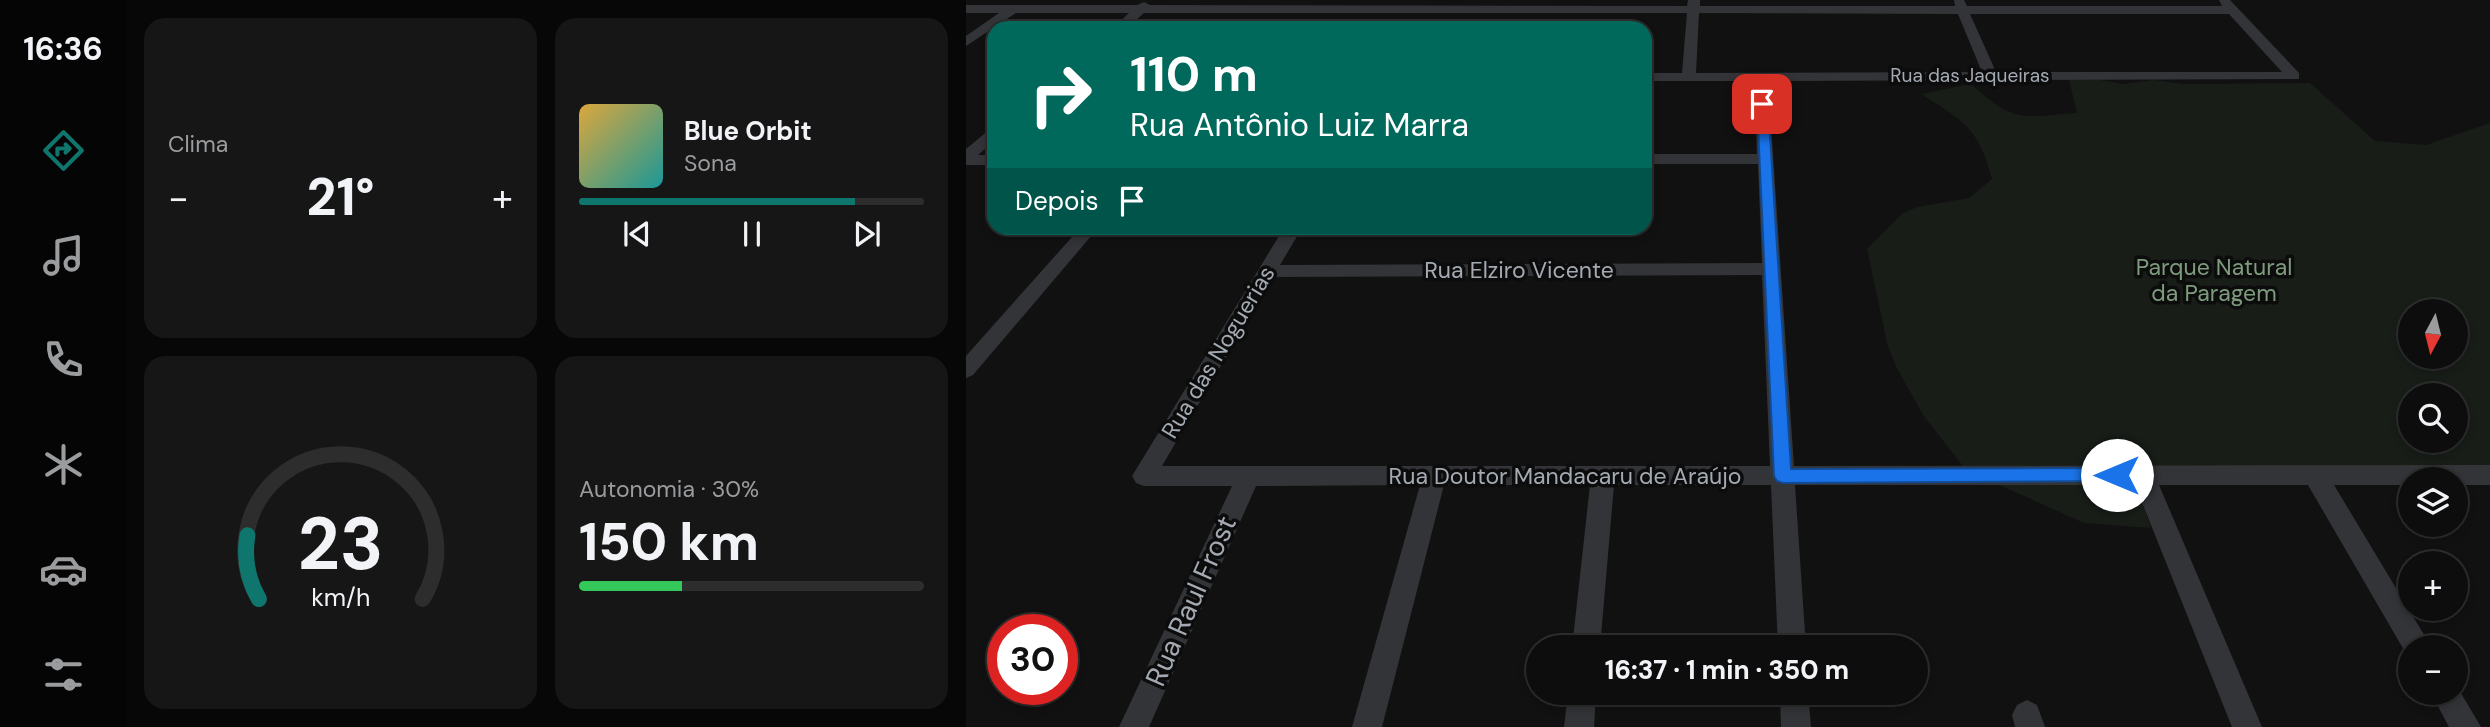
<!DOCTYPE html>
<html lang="pt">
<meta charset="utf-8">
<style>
body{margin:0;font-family:"DM Sans",sans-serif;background:#161617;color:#f1f3f6;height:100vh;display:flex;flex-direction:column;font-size:26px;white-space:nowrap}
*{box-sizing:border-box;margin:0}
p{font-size:23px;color:#9a9c9e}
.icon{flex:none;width:38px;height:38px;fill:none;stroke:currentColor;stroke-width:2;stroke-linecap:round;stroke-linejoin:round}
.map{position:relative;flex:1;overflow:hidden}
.side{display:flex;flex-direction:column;gap:18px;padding:18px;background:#070708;width:840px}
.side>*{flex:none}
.top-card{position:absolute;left:21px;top:21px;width:665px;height:214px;border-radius:21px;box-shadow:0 4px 10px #0003,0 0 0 2px #2d2d2e;background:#00695c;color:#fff;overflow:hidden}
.needle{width:46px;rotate:187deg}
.buttons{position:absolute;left:1432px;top:299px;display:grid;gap:14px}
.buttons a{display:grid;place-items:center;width:70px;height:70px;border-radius:50%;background:#0d0d0e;box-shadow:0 4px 10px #0003,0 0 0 2px #2d2d2e;font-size:35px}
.speed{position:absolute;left:21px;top:614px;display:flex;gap:14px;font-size:35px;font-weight:700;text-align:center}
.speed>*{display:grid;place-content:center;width:91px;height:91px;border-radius:50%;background:#0d0d0e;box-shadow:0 4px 10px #0003,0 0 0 2px #2d2d2e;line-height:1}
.speed .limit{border:10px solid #d22;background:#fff;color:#111}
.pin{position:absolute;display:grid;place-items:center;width:60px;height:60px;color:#fff;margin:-30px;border-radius:14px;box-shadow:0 4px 10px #0006}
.me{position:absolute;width:77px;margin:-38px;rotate:270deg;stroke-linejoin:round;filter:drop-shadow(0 0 5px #0008)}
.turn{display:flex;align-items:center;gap:24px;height:147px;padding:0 28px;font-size:32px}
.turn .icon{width:91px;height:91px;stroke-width:2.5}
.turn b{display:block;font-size:49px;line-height:60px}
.then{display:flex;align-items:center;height:66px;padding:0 28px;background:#0003;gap:14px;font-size:26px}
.big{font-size:52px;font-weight:800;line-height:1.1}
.side .tile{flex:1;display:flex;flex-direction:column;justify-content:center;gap:10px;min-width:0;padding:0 24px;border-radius:21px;background:#161617}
.side .dial{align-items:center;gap:0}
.dial svg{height:182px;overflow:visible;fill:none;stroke:#2d2d2e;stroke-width:7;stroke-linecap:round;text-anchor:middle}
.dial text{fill:#f1f3f6;stroke:none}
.song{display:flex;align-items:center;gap:21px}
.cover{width:84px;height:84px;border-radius:10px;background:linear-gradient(135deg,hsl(40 70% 55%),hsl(180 70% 35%))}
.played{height:7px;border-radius:4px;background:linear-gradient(90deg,#0f766e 80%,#2d2d2e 80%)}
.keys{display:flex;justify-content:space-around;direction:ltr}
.heat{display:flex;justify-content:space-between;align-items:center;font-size:38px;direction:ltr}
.charge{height:10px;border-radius:5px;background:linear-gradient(90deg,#34c759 30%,#2d2d2e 0)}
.side .tiles{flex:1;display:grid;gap:18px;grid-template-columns:repeat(2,1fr)}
.trip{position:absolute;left:560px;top:635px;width:402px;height:70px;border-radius:35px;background:#0d0d0e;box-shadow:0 4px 10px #0003,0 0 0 2px #2d2d2e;font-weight:800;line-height:70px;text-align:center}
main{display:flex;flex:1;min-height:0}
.menu{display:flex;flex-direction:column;width:126px;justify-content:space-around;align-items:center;background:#050506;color:#9a9c9e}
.menu .icon{width:49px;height:49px}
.menu .active{color:#0f766e}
.menu b{font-size:32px;color:#f1f3f6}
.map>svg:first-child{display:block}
.green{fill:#181d18;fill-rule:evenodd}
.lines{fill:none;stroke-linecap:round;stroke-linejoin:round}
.street{fill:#323437;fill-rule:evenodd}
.route{fill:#1a73e8;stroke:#114b97;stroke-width:2}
.labels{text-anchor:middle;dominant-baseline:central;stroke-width:7;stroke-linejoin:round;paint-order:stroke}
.far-street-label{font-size:19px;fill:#a4aab2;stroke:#0c0c0d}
.park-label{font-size:23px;fill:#7e9b7d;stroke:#0c0c0d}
.street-label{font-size:23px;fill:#a4aab2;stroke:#0c0c0d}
.near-street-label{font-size:28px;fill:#a4aab2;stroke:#0c0c0d}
</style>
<main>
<nav class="menu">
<b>16:36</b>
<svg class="icon active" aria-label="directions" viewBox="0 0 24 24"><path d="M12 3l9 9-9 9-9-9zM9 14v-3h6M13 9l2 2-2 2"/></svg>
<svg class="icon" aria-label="music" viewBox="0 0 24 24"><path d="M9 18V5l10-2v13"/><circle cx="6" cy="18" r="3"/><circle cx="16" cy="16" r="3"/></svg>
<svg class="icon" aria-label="phone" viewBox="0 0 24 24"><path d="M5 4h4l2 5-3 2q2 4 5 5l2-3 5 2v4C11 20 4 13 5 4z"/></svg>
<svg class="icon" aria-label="climate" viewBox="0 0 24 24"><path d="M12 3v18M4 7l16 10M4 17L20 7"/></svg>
<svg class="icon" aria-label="car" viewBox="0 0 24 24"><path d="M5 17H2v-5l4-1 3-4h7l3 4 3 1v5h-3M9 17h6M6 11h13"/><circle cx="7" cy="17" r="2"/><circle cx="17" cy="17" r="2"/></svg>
<svg class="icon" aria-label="filters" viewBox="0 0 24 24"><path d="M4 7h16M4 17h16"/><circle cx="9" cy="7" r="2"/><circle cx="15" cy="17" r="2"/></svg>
</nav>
<section class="side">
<div class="tiles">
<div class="tile"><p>Clima</p>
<div class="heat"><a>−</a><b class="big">21°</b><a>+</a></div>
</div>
<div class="tile">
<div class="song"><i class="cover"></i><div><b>Blue Orbit</b><p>Sona</p></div></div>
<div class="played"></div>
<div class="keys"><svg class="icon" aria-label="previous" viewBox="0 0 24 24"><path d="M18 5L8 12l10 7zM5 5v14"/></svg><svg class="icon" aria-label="pause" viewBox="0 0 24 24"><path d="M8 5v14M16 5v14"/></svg><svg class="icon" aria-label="next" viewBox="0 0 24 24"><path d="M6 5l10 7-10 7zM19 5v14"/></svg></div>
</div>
<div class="tile dial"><svg viewBox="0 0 100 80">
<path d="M14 69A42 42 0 1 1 86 69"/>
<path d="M14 69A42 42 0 0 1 9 41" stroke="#0f766e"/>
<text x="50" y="56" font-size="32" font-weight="700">23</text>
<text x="50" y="72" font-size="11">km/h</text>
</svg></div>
<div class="tile"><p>Autonomia · 30%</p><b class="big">150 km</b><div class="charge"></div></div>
</div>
</section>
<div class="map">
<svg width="1524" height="727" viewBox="0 0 1524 727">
<rect width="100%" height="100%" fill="#111112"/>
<path class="green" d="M1103 80H1134L1157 84 1188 80 1217 84 1344 83 1409 141 1460 145 1524 123V472L1167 475 1185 528 1118 523 1000 470 957 415 930 366 922 347 901 249 936 214 951 207 1003 198 1026 179C1012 127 999 122 955 94L1005 84C1048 124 1057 117 1111 113ZM1444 312H1489V357H1444ZM1444 396H1489V441H1444Z"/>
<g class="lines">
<g class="street">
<path d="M722 0H734V6H989L988 0H998L1001 6H1256L1253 0H1264L1333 73V79L802 81 828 466 1524 465V485H1489V480H1444V485H1368L1466 648H1444L1442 657 1342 485H1193L1296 727H1266L1169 485H829L840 648H812L805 485H648L634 648H606L624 485H478L416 727H386L454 485 290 486 183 727H153L266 486H178L170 483 166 476 318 228H336L314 265 796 263 792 164H679V154H791L788 81H679V73H716L721 13H178L161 28H147L163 13H50L0 46V36L33 13H0V5H171L178 2 184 5 721 6ZM733 13 992 14 1016 72 730 73ZM1004 14H1263L1316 72H1030ZM796 275 804 466H196L307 277Z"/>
<path d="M28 128V141L12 155H28V165H0V149L23 130Z"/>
<path d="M114 228H132L7 375 0 378V356Z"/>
<path d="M1489 683 1515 727H1483L1465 693H1489Z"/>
<path d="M602 693H630L628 727H598Z"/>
<path d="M814 693H842L845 727H815Z"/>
<path d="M1061 700 1071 705 1079 727H1049L1046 715 1051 705Z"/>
</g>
</g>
<path class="route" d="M796 101 802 104 825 469 1151 468 1157 470 1160 475 1157 481 817 483 811 481 808 476 791 104Z"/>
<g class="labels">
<g class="far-street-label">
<text x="1004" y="75">Rua das Jaqueiras</text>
</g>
<g class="park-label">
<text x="1248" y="267">Parque Natural<tspan x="1248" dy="26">da Paragem</tspan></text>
</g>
<g class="street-label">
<text x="553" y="270">Rua Elziro Vicente</text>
<text transform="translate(252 352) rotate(-59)">Rua das Noguerias</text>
<text x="599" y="476">Rua Doutor Mandacaru de Araújo</text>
</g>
<g class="near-street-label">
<text transform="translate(225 601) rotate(-66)">Rua Raul Frost</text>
</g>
</g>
</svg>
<div class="buttons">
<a><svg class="needle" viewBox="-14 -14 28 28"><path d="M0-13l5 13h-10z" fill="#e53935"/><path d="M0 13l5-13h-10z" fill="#9a9c9e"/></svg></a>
<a><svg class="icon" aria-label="search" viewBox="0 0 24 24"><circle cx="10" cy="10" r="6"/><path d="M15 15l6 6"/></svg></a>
<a><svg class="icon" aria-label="layers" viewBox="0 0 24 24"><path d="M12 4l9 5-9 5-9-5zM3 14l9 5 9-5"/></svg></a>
<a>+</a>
<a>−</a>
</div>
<div class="speed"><div class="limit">30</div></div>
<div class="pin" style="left:796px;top:104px;background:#d93025"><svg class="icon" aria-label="arrive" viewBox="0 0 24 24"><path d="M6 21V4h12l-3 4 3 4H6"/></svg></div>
<svg class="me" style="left:1151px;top:475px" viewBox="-20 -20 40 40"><circle r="19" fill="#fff"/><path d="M0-13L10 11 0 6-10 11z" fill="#1a73e8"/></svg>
<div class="trip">16:37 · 1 min · 350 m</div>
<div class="top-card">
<div class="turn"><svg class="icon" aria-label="right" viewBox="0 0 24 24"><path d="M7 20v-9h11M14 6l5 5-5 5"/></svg><div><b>110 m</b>Rua Antônio Luiz Marra</div></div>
<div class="then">Depois<svg class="icon" aria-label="arrive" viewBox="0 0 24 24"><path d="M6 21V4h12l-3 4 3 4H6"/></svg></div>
</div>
</div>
</main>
